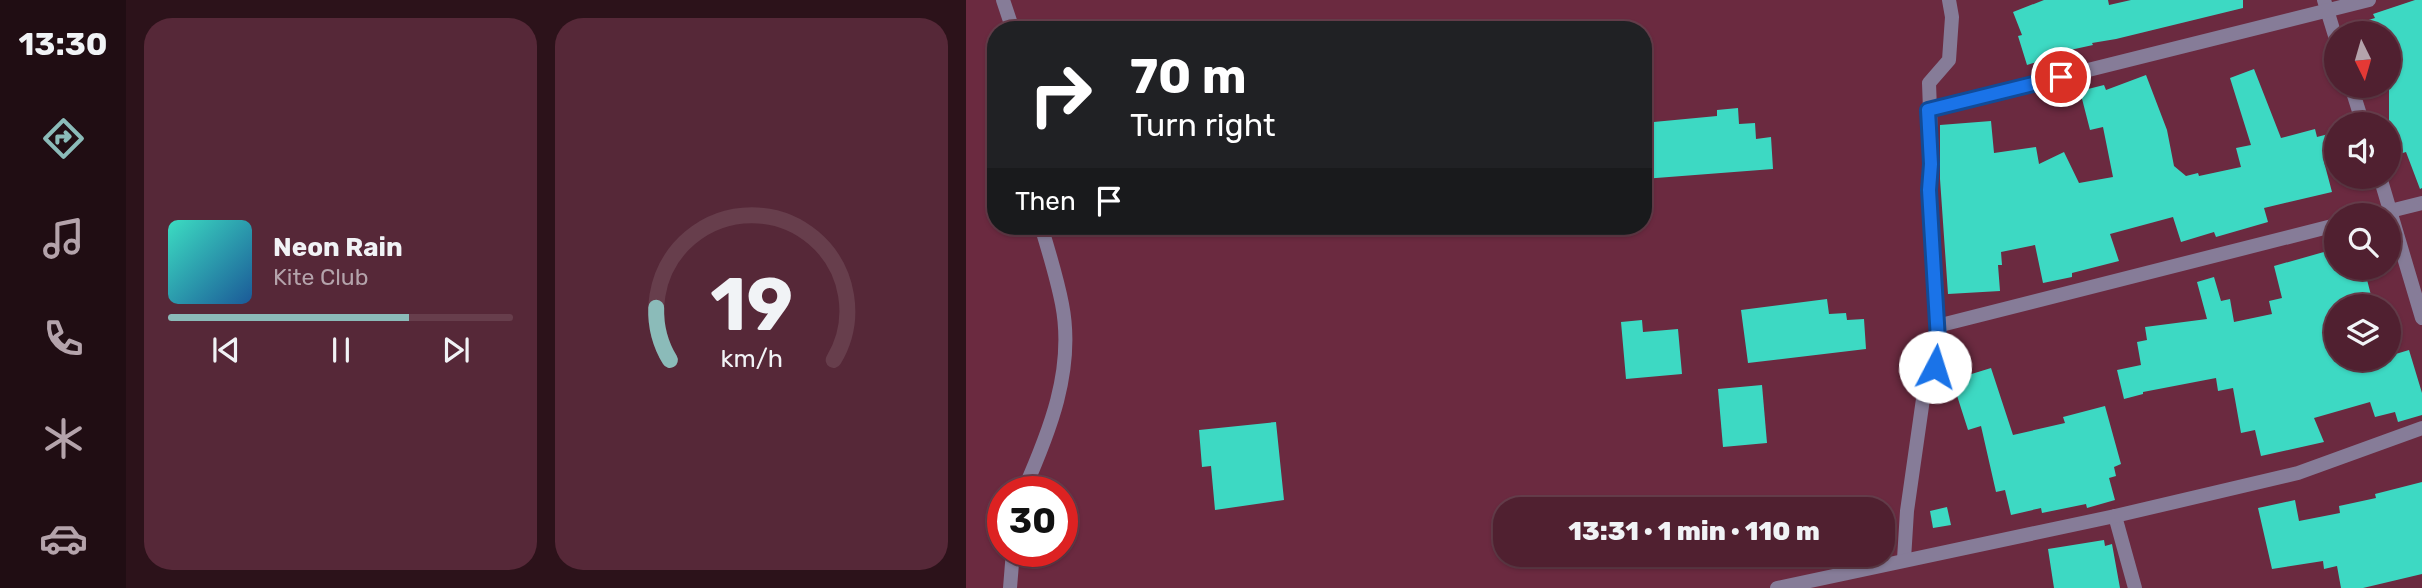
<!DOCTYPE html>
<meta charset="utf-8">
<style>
body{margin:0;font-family:Rubik,sans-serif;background:#562838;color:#f1f3f6;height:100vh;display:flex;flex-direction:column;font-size:26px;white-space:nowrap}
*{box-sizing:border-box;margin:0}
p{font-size:23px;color:#b4a3ab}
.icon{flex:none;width:38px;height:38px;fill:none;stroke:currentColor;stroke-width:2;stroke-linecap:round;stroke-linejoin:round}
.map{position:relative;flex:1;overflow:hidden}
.panel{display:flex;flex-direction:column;gap:18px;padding:18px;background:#2c121a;width:840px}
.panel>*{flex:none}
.banner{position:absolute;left:21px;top:21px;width:665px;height:214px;border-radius:28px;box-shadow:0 2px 5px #0004,0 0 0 2px #673e4c;background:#202124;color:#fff;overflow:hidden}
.needle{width:46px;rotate:175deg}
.controls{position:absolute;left:1358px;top:21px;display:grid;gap:14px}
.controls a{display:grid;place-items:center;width:77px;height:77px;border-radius:50%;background:#502030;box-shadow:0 2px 5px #0004,0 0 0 2px #673e4c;font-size:35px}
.speed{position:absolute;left:21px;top:476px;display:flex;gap:14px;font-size:35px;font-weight:700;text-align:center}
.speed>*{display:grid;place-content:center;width:91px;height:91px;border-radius:50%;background:#502030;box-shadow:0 2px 5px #0004,0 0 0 2px #673e4c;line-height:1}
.speed .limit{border:10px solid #d22;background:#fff;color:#111}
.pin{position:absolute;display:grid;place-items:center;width:60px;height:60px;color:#fff;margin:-30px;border:4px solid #fff;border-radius:50%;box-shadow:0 2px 7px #0007}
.me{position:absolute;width:77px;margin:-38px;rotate:5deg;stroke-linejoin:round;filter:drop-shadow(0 0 5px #0008)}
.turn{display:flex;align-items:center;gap:24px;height:147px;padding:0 28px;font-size:32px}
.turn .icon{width:91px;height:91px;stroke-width:2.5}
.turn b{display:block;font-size:49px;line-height:60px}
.then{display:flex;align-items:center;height:66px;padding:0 28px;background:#0003;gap:14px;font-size:26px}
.panel .widget{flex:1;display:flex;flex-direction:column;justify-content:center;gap:10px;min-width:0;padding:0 24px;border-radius:28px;background:#562838}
.panel .dial{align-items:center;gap:0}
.dial svg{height:182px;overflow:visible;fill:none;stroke:#673e4c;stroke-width:7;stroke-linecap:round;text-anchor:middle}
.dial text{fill:#f1f3f6;stroke:none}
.song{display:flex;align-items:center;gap:21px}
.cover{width:84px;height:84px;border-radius:10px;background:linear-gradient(135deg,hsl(170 70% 55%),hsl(210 70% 35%))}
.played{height:7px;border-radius:4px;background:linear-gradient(90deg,#8bbbb9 70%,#673e4c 70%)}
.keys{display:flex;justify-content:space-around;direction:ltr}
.panel .tiles{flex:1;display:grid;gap:18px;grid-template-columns:repeat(2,1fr)}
.trip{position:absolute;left:527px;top:497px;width:402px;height:70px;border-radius:28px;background:#502030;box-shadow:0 2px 5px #0004,0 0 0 2px #673e4c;font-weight:800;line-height:70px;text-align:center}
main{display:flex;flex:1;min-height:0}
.tab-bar{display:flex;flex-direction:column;width:126px;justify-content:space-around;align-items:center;background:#200d13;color:#b4a3ab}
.tab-bar .icon{width:49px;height:49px}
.tab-bar .active{color:#8bbbb9}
.tab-bar b{font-size:32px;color:#f1f3f6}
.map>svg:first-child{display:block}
.building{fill:#3dd9c3}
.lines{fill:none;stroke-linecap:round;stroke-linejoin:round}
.street{stroke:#867c98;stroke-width:14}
.route-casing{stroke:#114b97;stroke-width:18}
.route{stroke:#1a73e8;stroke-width:12}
</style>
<main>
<nav class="tab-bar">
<b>13:30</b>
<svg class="icon active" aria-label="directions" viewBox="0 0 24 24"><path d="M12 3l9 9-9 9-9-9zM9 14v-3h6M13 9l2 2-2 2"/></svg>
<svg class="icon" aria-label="music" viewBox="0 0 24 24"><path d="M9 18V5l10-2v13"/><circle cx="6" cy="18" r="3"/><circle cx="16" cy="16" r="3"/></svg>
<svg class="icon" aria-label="phone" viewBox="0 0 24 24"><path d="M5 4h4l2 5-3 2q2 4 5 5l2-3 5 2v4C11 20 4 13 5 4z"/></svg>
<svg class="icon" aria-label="climate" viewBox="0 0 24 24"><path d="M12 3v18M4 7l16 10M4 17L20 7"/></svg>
<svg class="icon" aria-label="car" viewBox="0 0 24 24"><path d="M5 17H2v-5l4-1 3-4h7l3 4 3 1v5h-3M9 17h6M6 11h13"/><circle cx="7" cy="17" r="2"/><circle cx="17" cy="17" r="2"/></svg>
</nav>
<section class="panel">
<div class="tiles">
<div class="widget">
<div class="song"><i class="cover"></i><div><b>Neon Rain</b><p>Kite Club</p></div></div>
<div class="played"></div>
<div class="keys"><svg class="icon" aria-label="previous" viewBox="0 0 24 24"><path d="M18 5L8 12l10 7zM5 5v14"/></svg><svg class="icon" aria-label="pause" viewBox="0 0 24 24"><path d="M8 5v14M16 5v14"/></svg><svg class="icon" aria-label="next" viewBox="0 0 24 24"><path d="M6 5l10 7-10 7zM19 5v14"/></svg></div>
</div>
<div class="widget dial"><svg viewBox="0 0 100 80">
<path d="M14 69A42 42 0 1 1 86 69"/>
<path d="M14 69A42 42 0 0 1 8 46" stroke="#8bbbb9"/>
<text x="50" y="56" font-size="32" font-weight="700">19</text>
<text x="50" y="72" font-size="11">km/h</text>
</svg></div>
</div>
</section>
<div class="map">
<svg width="1456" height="588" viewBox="0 0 1456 588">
<rect width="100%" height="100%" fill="#6b2a40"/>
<g class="building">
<path d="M1078 0H1142L1143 5 1165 0H1277V8L1150 39 1126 43 1127 45 1095 52 1096 54 1061 65 1052 36 1056 35 1047 12Z"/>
<path d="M1449 0H1456V188L1454 189 1440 152 1423 157V74L1434 72 1423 33H1378L1377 28 1409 18 1407 14Z"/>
<path d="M1288 69 1315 138 1349 129 1351 137 1370 132V155L1357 158 1366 192 1298 208 1302 222 1250 237 1248 232 1215 242 1207 217 1144 234 1153 261 1106 273V277L1077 283 1069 245 1035 252 1036 265H1032L1034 291 982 294 974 179V125L1025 121 1028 153 1070 147 1073 164 1098 152 1113 183 1147 177 1137 127 1124 130 1114 91 1138 85 1140 90 1180 75 1201 130 1208 166 1220 176 1232 173 1233 176 1275 167 1270 148 1285 145 1264 78Z"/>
<path d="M772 108 773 124 789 123 790 139 805 137 807 169 677 179V123L751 116V110Z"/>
<path d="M1365 250 1370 268H1398L1407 303 1396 306H1370V359H1387L1389 366 1412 359H1423V356L1443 350 1456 393V415L1432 422 1429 412 1409 417 1404 402 1348 418 1358 442 1295 456 1289 430 1275 433 1267 388 1252 391 1250 378 1177 392V394L1158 399 1151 370 1175 365 1171 342 1181 340 1179 327 1241 319 1231 282 1248 277 1255 301 1264 299 1268 322 1306 314 1303 301 1316 298 1308 266Z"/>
<path d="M861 299 863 314 880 313 881 320 898 319 900 349 782 363 775 310Z"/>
<path d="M676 320 677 332 712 329 716 374 660 379 655 322Z"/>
<path d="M1025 368 1047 435 1099 423 1097 417 1139 406 1155 464 1148 467 1150 476 1143 478 1149 500 1121 508 1120 504 1076 513 1075 508 1045 515 1039 490 1030 492 1015 426 1002 430 986 380Z"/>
<path d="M796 385 801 443 757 447 752 389Z"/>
<path d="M310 422 318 500 249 510 245 466 236 467 233 430Z"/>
<path d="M1456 482V574L1397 588H1375L1371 566 1358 569 1357 561 1306 569 1292 508 1329 500 1333 521 1374 513 1373 506 1410 498 1409 494Z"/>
<path d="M981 507 985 525 967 528 964 511Z"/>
<path d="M1138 540 1139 546 1146 544 1154 588H1088L1082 549Z"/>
</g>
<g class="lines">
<g class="street">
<path d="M37 0 47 30"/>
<path d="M1358 0 1370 39"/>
<path d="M1385 86 1397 124"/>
<path d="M962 110 1403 0"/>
<path d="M1414 177 1456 318"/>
<path d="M1408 215 1456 203"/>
<path d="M971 326 1370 225"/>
<path d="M57 492C83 433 109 370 96 304 91 278 83 252 75 226"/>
<path d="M1149 516 1169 588"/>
<path d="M938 559 941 511 957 399 969 367 972 340 963 190 966 164 963 83 983 60 986 17 983 0"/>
<path d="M44 588 47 551"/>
<path d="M811 588 1149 516 1332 473 1456 428"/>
</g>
</g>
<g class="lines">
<g class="route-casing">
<path id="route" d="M969 367 972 340 963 190 965 164 962 110 1095 77"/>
</g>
<use href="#route" class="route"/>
</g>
</svg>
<div class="controls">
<a><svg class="needle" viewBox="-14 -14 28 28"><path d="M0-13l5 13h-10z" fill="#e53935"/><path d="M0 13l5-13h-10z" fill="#b4a3ab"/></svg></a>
<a><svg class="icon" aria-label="sound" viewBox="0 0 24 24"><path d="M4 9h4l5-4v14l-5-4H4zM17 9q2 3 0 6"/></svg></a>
<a><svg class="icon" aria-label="search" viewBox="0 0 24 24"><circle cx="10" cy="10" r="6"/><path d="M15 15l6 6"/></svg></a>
<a><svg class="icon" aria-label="layers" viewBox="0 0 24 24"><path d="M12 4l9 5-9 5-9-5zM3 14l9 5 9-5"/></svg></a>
</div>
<div class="speed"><div class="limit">30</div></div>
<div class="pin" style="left:1095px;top:77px;background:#d93025"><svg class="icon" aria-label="arrive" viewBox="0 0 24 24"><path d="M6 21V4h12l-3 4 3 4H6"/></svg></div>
<svg class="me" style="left:969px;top:367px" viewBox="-20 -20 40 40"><circle r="19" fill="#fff"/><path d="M0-13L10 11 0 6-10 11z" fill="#1a73e8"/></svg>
<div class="trip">13:31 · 1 min · 110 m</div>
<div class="banner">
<div class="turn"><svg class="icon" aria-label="right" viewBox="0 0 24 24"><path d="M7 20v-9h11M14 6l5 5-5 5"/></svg><div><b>70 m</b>Turn right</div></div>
<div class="then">Then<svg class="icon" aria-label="arrive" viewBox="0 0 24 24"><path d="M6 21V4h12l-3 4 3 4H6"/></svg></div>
</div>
</div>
</main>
